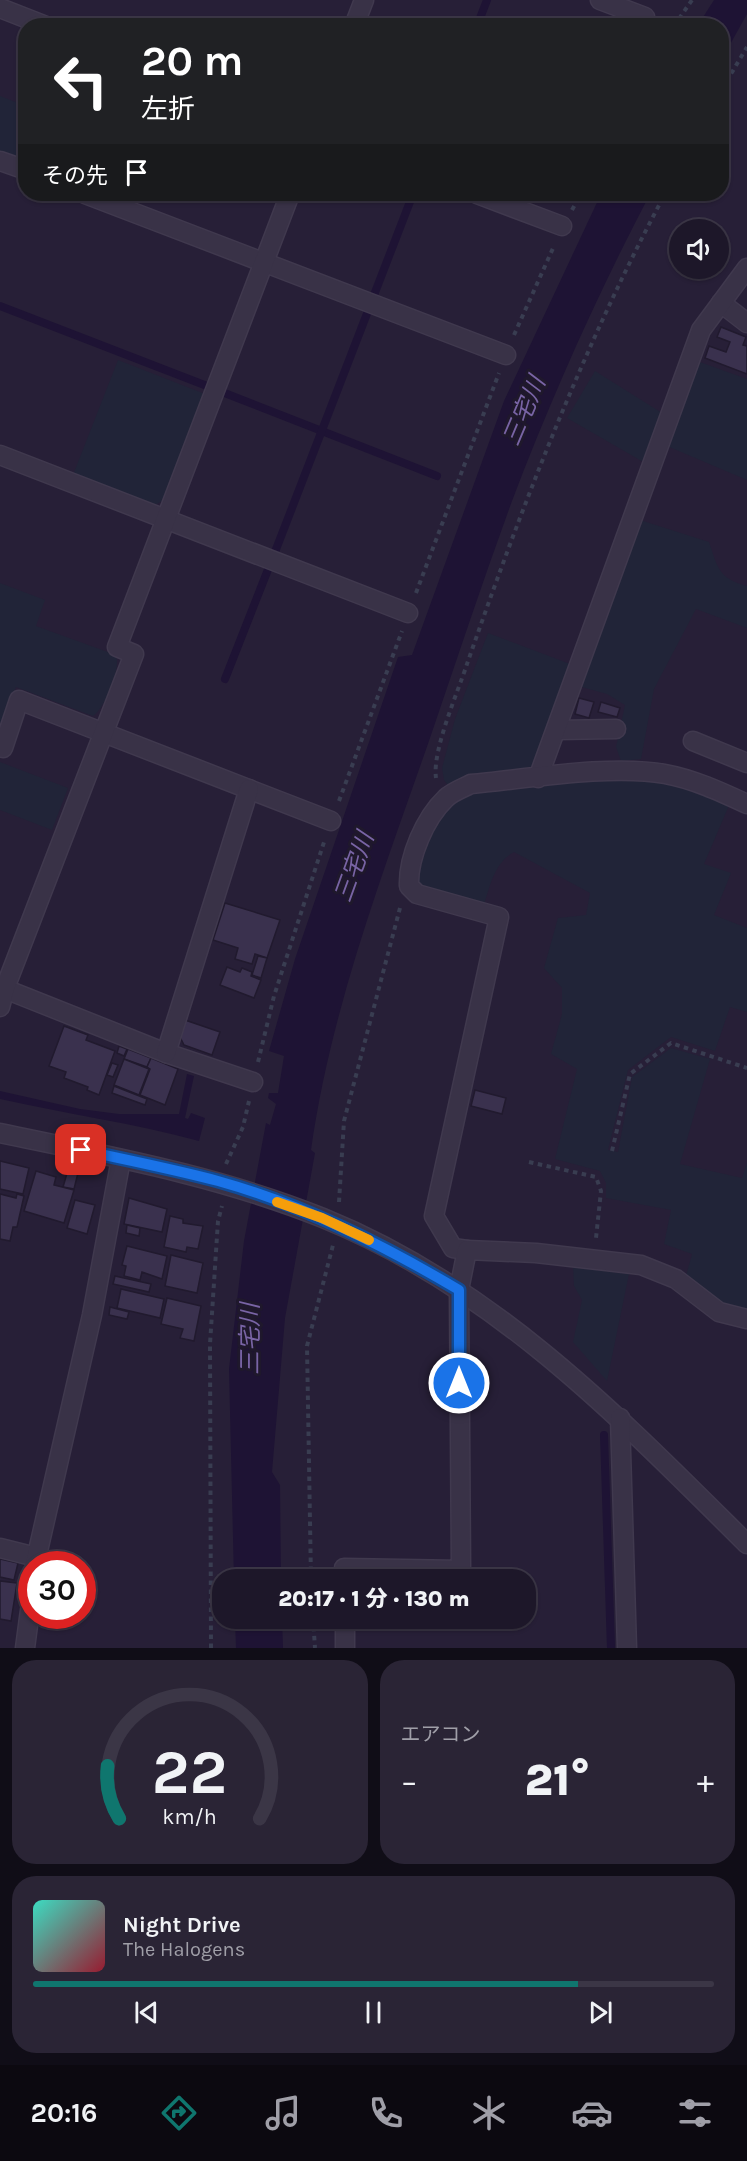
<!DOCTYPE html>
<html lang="ja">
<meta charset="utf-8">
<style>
body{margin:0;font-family:Karla,"Noto Sans JP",sans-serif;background:#2a2435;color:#f1f3f6;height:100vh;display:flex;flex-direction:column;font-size:22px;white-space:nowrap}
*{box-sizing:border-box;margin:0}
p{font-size:20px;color:#a09fa8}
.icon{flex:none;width:33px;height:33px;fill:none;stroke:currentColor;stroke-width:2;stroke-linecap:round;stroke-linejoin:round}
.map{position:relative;height:1648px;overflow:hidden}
.drawer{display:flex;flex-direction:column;gap:12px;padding:12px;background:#100d17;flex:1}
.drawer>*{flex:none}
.banner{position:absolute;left:18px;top:18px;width:711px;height:183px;border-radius:24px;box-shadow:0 2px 4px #0004,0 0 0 2px #3b3646;background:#202124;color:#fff;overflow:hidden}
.fabs{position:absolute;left:669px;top:219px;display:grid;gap:12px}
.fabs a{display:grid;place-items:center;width:60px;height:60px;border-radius:50%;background:#1d1729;box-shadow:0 2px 4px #0004,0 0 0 2px #3b3646;font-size:30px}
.speed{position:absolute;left:18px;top:1551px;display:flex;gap:12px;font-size:30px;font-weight:700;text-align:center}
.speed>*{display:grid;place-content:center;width:78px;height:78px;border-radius:50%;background:#1d1729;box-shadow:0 2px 4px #0004,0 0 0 2px #3b3646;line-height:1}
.speed .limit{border:9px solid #d22;background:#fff;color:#111}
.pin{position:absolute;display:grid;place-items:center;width:51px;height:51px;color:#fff;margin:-26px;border-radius:12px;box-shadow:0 3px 9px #0006}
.me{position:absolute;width:66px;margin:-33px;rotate:0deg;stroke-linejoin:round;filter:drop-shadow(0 0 4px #0008)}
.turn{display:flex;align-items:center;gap:21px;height:126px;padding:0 24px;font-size:27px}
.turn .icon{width:78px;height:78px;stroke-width:2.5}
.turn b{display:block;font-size:42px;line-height:51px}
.then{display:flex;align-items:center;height:57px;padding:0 24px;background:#0003;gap:12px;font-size:22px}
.big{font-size:45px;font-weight:800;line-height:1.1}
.drawer .card{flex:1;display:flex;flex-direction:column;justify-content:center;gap:9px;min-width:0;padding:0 21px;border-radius:24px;background:#2a2435}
.drawer .dial{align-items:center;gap:0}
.dial svg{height:156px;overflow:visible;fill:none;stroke:#3b3646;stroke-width:7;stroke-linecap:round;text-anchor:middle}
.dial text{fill:#f1f3f6;stroke:none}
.song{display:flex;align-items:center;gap:18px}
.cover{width:72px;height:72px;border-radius:9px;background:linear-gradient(135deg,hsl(170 70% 55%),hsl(350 70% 35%))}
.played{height:6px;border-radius:3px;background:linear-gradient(90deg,#0f766e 80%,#3b3646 80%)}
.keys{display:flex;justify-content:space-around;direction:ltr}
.heat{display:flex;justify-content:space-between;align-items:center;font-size:33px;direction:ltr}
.drawer .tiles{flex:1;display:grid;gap:12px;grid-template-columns:1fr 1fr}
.card:last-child{grid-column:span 2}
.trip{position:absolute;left:212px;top:1569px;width:324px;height:60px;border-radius:24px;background:#1d1729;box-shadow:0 2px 4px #0004,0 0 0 2px #3b3646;font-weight:800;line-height:60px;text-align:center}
.tab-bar{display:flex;height:96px;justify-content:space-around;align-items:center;background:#0c0910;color:#a09fa8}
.tab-bar .icon{width:42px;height:42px}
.tab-bar .selected{color:#0f766e}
.tab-bar b{font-size:27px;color:#f1f3f6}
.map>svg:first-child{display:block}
.green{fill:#212438}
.water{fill:#1e1334}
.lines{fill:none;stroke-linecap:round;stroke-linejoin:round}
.stream{stroke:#1e1334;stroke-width:8}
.building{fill:#3a314e;stroke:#211a2e;stroke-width:1.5}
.minor-casing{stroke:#40394e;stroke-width:21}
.path{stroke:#393d51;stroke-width:4;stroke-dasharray:4.5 4.5;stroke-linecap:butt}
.minor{stroke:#393247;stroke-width:18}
.route-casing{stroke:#114b97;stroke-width:15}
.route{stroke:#1a73e8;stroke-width:10}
.slow{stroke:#f59e0b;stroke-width:10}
.labels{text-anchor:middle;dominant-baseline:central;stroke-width:6;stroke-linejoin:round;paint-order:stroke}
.water-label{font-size:24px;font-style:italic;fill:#7964a5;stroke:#1f182c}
</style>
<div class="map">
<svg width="747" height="1648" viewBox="0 0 747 1648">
<rect width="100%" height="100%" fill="#271f37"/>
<g class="green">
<path d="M25 85V163L0 153V96L18 103Z"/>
<path d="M118 360 205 394 164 500 153 506 73 475Z"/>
<path d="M697 361 747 379V480L667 446Z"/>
<path d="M595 371 662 413 645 463 567 418Z"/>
<path d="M640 520 709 542C718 568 718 578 747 586V628L696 609 654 689 641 759 621 761 616 747 625 705 607 694 578 686Z"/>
<path d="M0 583 45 600 36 626 116 655C121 670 106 707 93 716L16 687 0 728Z"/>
<path d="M488 633 570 664 534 767 450 788 444 780 442 768 455 719Z"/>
<path d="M0 762 68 788 52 830 0 810Z"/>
<path d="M634 777 662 780 730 803 704 864 731 873 714 915 747 928V1012L730 1007 715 1051 671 1037 628 1070 608 1150 618 1152 632 1077 671 1048 710 1059 680 1164 742 1178 747 1163V1311L720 1304 686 1276 692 1254 664 1244 671 1210 606 1198V1183L600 1171 555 1159 577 1069 551 1054 562 1014V988L544 968 558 918 586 915 590 893 514 852C495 862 490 885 484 905L421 890 414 876 421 854 450 800 477 789Z"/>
<path d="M573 1267 629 1274 607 1381 573 1342 582 1300 574 1286Z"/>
</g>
<g class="water">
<path d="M714 0H747V14L722 59V26L698 25Z"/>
<path d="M601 194H650C598 293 552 396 512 501 483 580 457 659 430 738 383 873 331 1008 311 1150L315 1153 285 1318 272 1472 280 1485 281 1579 234 1580 229 1369 244 1241 266 1123 270 1125 276 1104 268 1098 269 1093H278L284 1056 269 1051 295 959 398 657 412 655 504 401Z"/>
<path d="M187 1074 194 1076 185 1118 188 1119 191 1113 205 1118 199 1141C134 1123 66 1114 0 1099V1091L80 1109 119 1114H179Z"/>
<path d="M235 1619H282L283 1648H236Z"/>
</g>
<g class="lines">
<g class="stream">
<path d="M477 26 487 0"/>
<path d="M374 295 413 194"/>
<path d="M0 306 207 386"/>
<path d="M222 392 437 476"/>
<path d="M275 552 368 311"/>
<path d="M225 679 269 567"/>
<path d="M604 1435 611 1648"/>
</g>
</g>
<g class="building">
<path d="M721 327 746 337 743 345 747 346V374L705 358 709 346 726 352 730 342 717 337Z"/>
<path d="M579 698 594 702 589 718 575 714Z"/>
<path d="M601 702 620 708 617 717 598 712Z"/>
<path d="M225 903 280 920 267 958 255 954 252 964 235 959 238 948 213 940Z"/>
<path d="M258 956 267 958 261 978 252 975Z"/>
<path d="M227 967 240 972 242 968 252 972 251 976 261 980 254 998 220 985Z"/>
<path d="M185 1020 220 1032 212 1055 184 1045 179 1035Z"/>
<path d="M64 1026 88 1035 86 1040 115 1051 99 1095 87 1090 88 1087 64 1078 66 1072 49 1066Z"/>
<path d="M119 1046 127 1049 124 1056 117 1053Z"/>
<path d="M128 1049 151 1058 147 1067 124 1059Z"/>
<path d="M151 1058 178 1069 165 1105 140 1095 150 1069 147 1067Z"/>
<path d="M124 1059 149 1069 139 1095 114 1085Z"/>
<path d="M112 1063 118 1065 113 1077 107 1075Z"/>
<path d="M114 1086 147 1099 145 1105 112 1093Z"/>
<path d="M475 1090 506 1098 502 1114 471 1106Z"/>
<path d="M0 1161 29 1168 23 1194 0 1189Z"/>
<path d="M68 1170 78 1173 74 1189 63 1187Z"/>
<path d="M36 1171 56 1177 54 1185 74 1190 64 1223 24 1211Z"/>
<path d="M0 1194 16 1198 17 1194 24 1196 17 1227H13L10 1241 0 1239Z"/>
<path d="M129 1198 167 1209 162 1232 124 1224Z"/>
<path d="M75 1200 95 1205 87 1234 67 1228Z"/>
<path d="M170 1216 183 1219V1223L203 1226 198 1249 187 1247 186 1252 164 1247Z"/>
<path d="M127 1225 140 1228 139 1236 126 1233Z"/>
<path d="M127 1246 167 1256 162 1279 142 1272 140 1280 124 1276 126 1266 122 1265Z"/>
<path d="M171 1255 203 1263 197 1293 165 1286Z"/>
<path d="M115 1276 151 1284 149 1292 113 1284Z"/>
<path d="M121 1289 164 1299 160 1318 117 1308Z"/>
<path d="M167 1298 201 1306 194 1341 180 1338 183 1329 161 1324Z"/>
<path d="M110 1307 129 1312 127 1319 109 1315Z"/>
<path d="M0 1559 18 1563 14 1580 0 1577Z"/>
<path d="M0 1581 17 1583 11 1621 0 1619Z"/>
</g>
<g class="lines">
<g class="minor-casing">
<g id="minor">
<path d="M600 0 645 17"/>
<path d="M0 8 46 26"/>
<path d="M354 26 364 0"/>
<path d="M0 161 26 170"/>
<path d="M85 194 506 355"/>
<path d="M477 194 562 226"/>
<path d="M721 303 747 323"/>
<path d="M0 455 408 613"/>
<path d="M556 730 616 729"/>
<path d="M693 741 747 763"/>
<path d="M0 747 3 748 19 700 331 821"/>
<path d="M538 778 701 330 747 268"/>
<path d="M0 987 166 1053 253 1082"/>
<path d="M0 1007 5 988 134 654 117 647 290 194"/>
<path d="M166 1053 249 789"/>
<path d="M0 1133C109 1156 219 1176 323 1218 495 1288 619 1417 747 1544"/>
<path d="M467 1250 453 1248 434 1216 499 917 417 894 409 886C408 857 425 818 446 798 452 792 463 788 471 784 526 779 611 764 665 774 693 779 721 792 747 804"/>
<path d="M620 1418 627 1648"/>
<path d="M0 1548 36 1557"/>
<path d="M35 1564 92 1315 121 1159"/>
<path d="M344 1580V1568L461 1570 459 1290 467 1250 536 1253 641 1265 676 1279 719 1312 747 1319"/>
<path d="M345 1618V1648"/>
<path d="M25 1648 32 1595"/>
</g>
</g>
<g class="path">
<path d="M674 26 692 0"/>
<path d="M722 89 747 47"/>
<path d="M572 210 581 194"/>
<path d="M514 335 554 246"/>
<path d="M416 593 499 373"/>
<path d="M436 778C432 750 458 692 467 664 523 503 585 343 665 194"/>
<path d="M339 801 402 631"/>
<path d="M258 1062 274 996 325 839"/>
<path d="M612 1151 630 1074 671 1043 747 1068"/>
<path d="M529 1162 596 1177 601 1191 596 1238"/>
<path d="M226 1164 243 1127 249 1101"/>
<path d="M339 1202 344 1121 400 908"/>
<path d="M311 1580 307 1346 333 1245"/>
<path d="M313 1618 315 1648"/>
<path d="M211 1648 210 1344 218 1221 222 1206"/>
</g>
<use href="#minor" class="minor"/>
</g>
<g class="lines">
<g class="route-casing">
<path id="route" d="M81 1150C127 1160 173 1169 218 1181 304 1205 383 1245 459 1290V1383"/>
</g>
<use href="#route" class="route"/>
<path class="slow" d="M277 1202 322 1218 369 1240"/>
</g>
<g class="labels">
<g class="water-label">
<text transform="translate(524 411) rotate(-67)">三宅川</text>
<text transform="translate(354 867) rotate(-70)">三宅川</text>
<text transform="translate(250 1339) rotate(-90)">三宅川</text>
</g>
</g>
</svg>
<div class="fabs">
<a><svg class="icon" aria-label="sound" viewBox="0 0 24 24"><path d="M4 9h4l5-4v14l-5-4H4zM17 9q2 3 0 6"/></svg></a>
</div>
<div class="speed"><div class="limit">30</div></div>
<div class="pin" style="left:81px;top:1150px;background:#d93025"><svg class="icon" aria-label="arrive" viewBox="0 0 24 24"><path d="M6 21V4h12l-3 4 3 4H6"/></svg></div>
<svg class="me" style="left:459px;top:1383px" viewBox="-20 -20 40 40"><circle r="17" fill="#1a73e8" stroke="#fff" stroke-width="3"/><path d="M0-11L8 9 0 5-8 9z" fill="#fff"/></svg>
<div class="trip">20:17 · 1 分 · 130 m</div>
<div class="banner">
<div class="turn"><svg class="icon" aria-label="left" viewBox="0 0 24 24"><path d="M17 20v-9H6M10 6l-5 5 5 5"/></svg><div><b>20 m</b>左折</div></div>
<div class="then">その先<svg class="icon" aria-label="arrive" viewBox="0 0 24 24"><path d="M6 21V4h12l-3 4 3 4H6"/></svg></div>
</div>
</div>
<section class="drawer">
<div class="tiles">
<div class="card dial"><svg viewBox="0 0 100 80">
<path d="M14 69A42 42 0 1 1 86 69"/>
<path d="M14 69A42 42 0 0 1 8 42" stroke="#0f766e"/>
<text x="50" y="56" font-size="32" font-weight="700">22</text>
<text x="50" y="72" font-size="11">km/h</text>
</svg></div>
<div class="card"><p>エアコン</p>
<div class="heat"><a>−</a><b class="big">21°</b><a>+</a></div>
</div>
<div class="card">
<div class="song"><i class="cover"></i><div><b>Night Drive</b><p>The Halogens</p></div></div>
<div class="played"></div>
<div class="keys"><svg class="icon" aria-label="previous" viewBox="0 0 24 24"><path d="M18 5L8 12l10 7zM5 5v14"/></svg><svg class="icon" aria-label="pause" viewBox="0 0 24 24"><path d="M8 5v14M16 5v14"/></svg><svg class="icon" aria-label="next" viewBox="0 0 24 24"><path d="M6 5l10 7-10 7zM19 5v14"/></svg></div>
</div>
</div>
</section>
<nav class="tab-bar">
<b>20:16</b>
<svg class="icon selected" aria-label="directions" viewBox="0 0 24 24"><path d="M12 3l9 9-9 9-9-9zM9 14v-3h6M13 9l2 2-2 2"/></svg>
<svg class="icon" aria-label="music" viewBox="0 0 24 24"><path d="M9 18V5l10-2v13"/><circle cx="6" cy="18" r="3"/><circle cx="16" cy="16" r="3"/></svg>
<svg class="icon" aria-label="phone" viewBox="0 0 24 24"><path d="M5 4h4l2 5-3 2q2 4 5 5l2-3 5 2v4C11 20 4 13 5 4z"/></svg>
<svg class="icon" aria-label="climate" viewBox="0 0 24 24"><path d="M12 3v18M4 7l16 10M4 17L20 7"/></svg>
<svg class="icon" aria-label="car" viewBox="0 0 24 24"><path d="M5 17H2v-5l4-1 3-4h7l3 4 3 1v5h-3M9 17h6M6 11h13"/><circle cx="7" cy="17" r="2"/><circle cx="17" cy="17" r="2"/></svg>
<svg class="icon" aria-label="filters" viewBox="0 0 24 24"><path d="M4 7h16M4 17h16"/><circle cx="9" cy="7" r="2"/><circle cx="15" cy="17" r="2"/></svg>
</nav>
